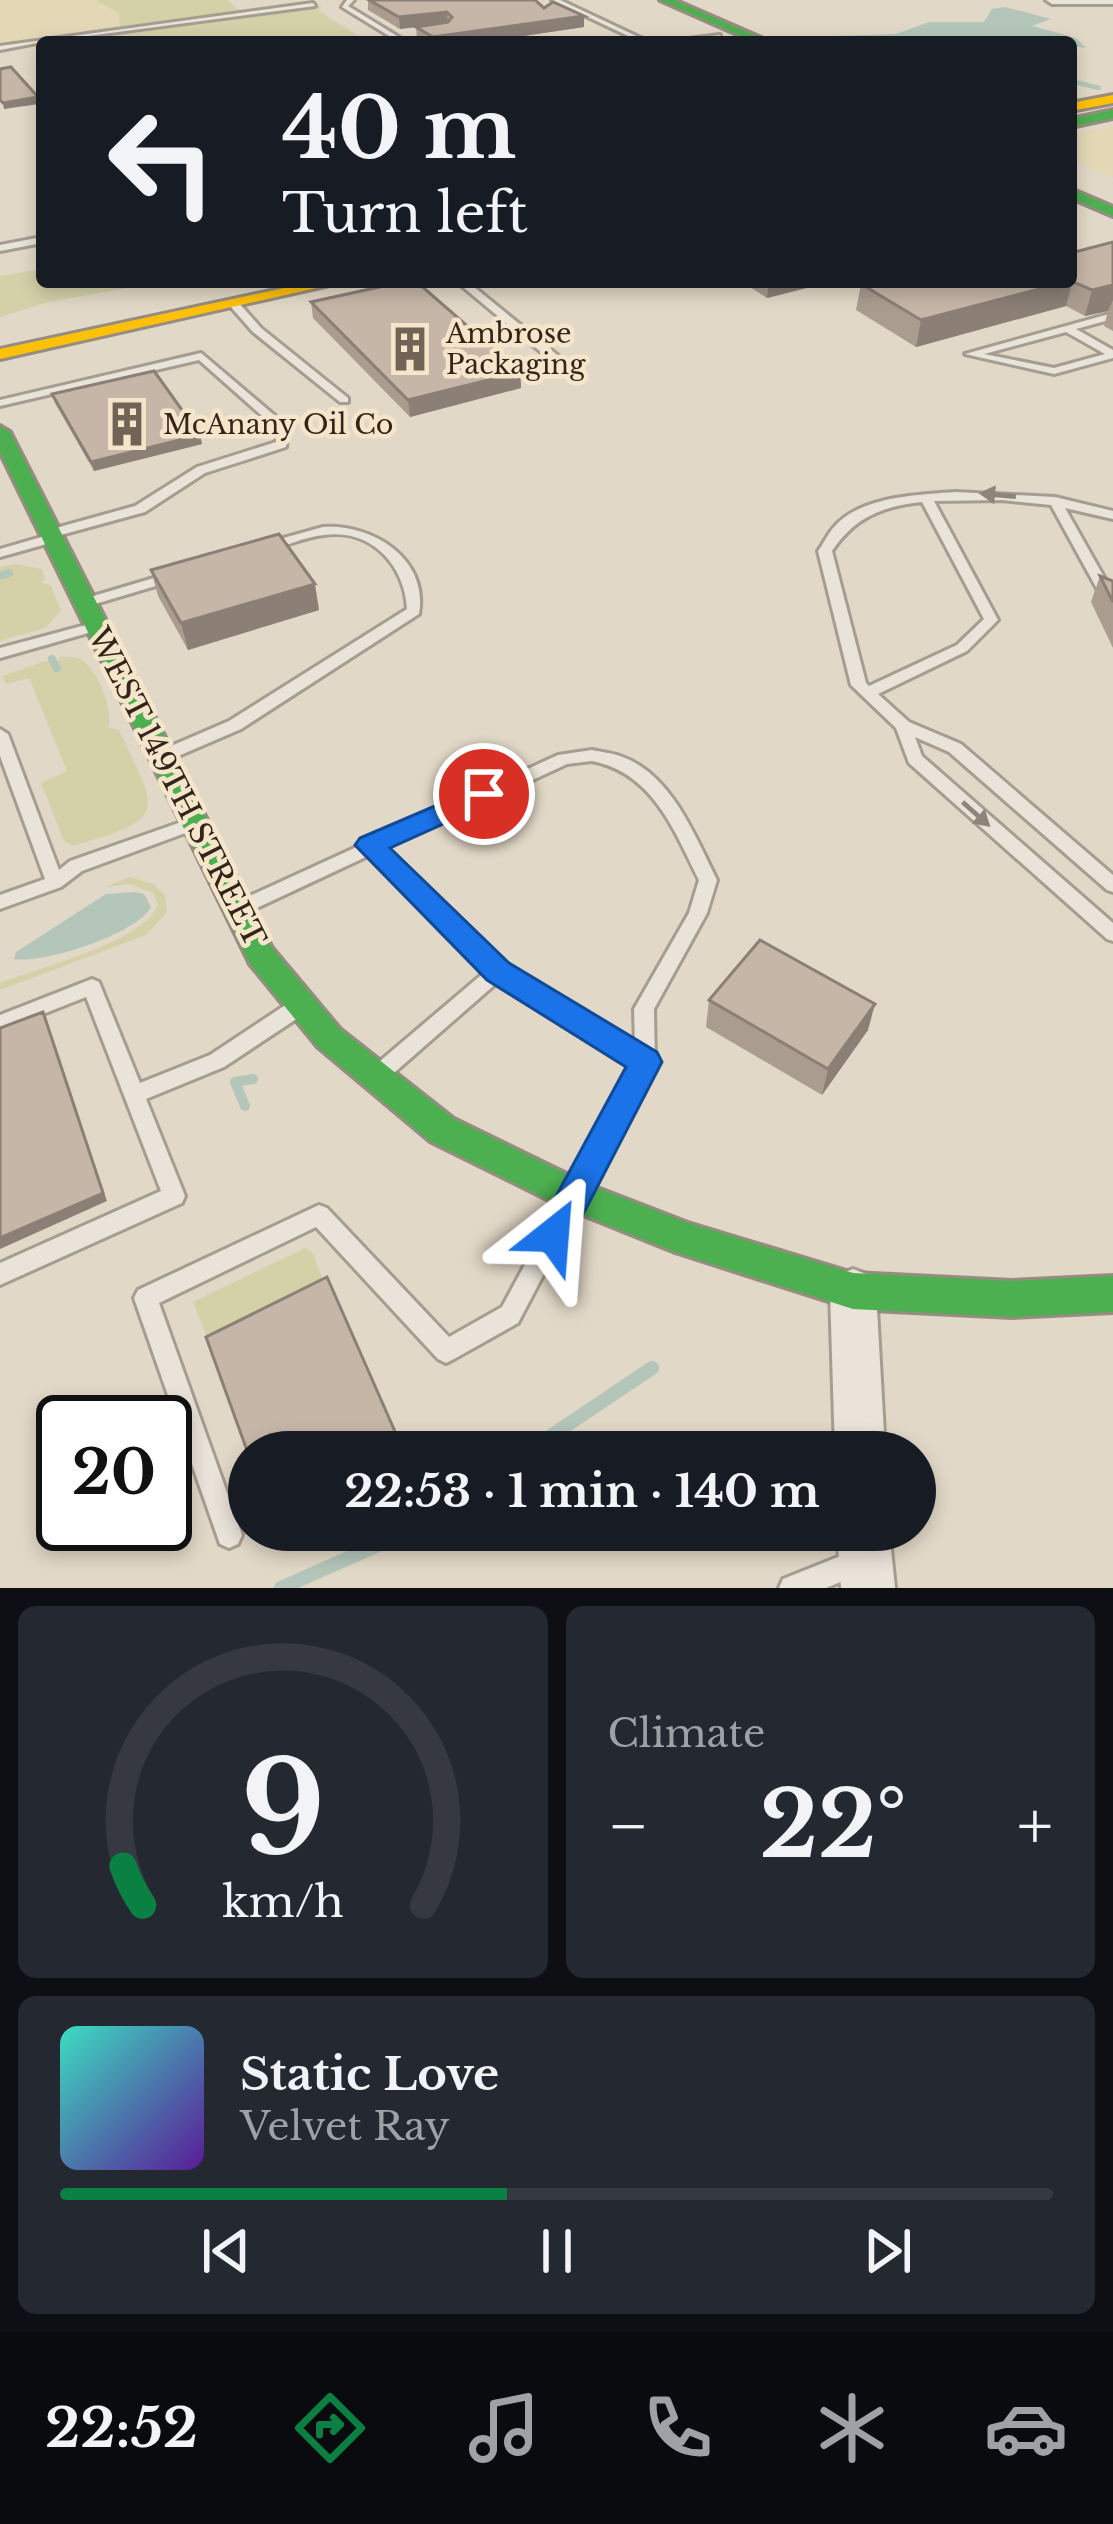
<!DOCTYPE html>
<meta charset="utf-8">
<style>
body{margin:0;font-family:"Libre Baskerville",serif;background:#242831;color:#f1f3f6;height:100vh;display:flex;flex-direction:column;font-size:45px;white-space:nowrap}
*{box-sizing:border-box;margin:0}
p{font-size:39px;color:#9ea1a6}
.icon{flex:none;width:66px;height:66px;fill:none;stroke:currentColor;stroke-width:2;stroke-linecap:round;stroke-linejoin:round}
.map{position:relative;height:1588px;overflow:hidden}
.details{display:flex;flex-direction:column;gap:18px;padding:18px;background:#0d0f14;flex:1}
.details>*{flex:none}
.top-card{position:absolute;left:36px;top:36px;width:1041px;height:252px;border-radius:12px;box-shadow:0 6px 18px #0003;background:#171b24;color:#f1f3f6;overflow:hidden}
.speed{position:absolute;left:36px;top:1395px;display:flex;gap:24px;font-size:60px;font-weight:700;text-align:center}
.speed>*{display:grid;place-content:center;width:156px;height:156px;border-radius:50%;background:#171b24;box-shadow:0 6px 18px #0003;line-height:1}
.speed .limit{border:6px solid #111;border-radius:18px;background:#fff;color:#111}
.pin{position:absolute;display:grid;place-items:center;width:102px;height:102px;color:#fff;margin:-51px;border:6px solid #fff;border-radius:50%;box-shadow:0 3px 12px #0007}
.me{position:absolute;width:132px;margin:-66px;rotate:28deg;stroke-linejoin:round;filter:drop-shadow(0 0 9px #0008)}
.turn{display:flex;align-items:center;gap:42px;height:252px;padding:0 48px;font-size:54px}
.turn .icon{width:156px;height:156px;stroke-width:2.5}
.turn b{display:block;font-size:84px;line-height:102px}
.big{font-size:90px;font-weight:700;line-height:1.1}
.details .card{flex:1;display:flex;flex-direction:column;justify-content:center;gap:18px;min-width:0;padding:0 42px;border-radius:18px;background:#242831}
.details .dial{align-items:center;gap:0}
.dial svg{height:312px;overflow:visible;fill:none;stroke:#363941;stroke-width:7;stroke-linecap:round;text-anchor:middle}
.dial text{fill:#f1f3f6;stroke:none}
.song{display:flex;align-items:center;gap:36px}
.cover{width:144px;height:144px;border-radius:18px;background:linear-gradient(135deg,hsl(170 70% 55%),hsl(270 70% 35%))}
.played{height:12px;border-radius:6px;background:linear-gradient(90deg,#0b8043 45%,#363941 45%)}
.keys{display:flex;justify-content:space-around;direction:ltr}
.heat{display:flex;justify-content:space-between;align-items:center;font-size:66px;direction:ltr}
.details .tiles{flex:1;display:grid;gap:18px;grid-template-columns:1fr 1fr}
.card:last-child{grid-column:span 2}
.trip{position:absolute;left:228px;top:1431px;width:708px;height:120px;border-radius:60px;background:#171b24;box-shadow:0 6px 18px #0003;font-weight:700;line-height:120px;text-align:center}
.tab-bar{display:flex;height:192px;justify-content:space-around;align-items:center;background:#090b0e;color:#9ea1a6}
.tab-bar .icon{width:84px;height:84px}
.tab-bar .current{color:#0b8043}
.tab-bar b{font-size:54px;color:#f1f3f6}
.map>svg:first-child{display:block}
.farmland{fill:#e3d7b6}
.green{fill:#d4d1a9}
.water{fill:#b3c6b9}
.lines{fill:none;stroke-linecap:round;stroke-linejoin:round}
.stream-far3{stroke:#b3c6b9;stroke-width:4.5}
.stream-far2{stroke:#b3c6b9;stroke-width:8}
.stream-far1{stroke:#b3c6b9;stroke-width:10}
.stream{stroke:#b3c6b9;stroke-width:14}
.lane-casing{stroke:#a69d91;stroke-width:6}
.street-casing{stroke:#a69d91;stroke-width:6}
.fast-casing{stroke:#968d81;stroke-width:6}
.slow-casing{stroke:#968d81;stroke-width:6}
.lane{fill:#eae3d9;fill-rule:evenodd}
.street{fill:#eae3d9;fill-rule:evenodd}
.fast{fill:#4caf50;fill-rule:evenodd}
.slow{fill:#ffc107;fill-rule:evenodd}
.wall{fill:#aa9d90}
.shaded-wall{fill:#8b7f76}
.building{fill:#c6b6a8;stroke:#8b7f76;stroke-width:3}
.oneway{fill:#8f847a}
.route{fill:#1a73e8;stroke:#114b97;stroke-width:3}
.labels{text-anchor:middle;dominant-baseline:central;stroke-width:9;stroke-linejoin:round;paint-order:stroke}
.far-poi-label{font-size:27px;fill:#34251a;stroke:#f5e6cb;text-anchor:start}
.street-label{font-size:30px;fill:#34251a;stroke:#f5e6cb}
</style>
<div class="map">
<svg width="1113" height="1588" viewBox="0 0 1113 1588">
<rect width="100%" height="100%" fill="#e2d8c7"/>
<g class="farmland">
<path d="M0 0H95L119 13 124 21 115 27 0 44Z"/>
<path d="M1113 126V178L1071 159V135Z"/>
</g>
<g class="green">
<path d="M95 0H227L242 12 0 45 120 26 119 13Z"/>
<path d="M321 6 319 11 368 42H65Z"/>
<path d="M42 269V282H158L45 303 0 317V276Z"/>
<path d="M15 564 42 569 45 579 40 582 51 586 61 611 45 628 0 641V577L12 573 0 574V567Z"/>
<path d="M59 657C66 657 73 656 80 659 98 668 115 716 108 727L119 730C157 812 172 818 73 846L64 841 41 783 67 771 29 678 6 684 2 676 45 661 58 663Z"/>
<path d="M129 877 153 884 165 895 167 912 146 935 0 990V983C38 968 144 942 158 905L153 893 130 884 106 887Z"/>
<path d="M305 1248 312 1252 326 1287 207 1337 193 1302Z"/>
</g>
<g class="water">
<path d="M1005 7 1051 19 1032 26 1076 38 1086 48 1012 38 1002 42H826L833 36 896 34 929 22H984L992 9Z"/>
<path d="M135 892 144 894 151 907C137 934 43 964 14 959L16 952 106 894Z"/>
</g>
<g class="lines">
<path class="stream-far3" d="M1071 81 1099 88"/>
<g class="stream-far2">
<path d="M0 576 9 573"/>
<path d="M52 659 57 668"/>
</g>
<path class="stream-far1" d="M245 1106 235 1082 253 1079"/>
<g class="stream">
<path d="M527 1452 652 1368"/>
<path d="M281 1588 412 1530"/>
</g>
<g class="lane-casing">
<g id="lane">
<path d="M347 0H354L348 6 407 42H399L342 7Z"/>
<path d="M552 0H560L649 42H641Z"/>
<path d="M313 3 315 6 42 42 0 50V46Z"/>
<path d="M720 35 718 38 678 42 681 40Z"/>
<path d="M42 237V243L0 251V245Z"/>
<path d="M457 282H468L567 363V367H559Z"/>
<path d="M230 302H238L261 328 348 398V402H340L253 332 230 306Z"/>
<path d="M1113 313V319L1076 329 1113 350V358L1054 374 965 354ZM1066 332 1105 354 1054 368 984 354Z"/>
<path d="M201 353 287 426 286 447 205 473 145 512 57 536V541L0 557V549L45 536V531L135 506 197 467 276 442 277 429 199 360 0 406V400Z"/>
<path d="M955 492 1055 497 1113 511V519L1065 508 1113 593V599L1108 600 1101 596 1051 505 1002 500 934 501 998 620 967 651 878 694 909 722 961 744 1113 875V892L1107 890 949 752 915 737 922 756 1113 923V941L1107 939 909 763 896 728 851 685 818 551C824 543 828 533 835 526 862 496 918 495 955 492ZM922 502 984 619 957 645 869 686 866 683 832 551C854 518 882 506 922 502Z"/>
<path d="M323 527C373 524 429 559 419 614L241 729 169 760H157L155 756 157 752 229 721 407 609C405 565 371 528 324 535 304 537 286 546 267 551L260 547 262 544Z"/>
<path d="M174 572 179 573V579L85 607 78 603 80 600Z"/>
<path d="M97 622 104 626 102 629 0 658V648Z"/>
<path d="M0 729 8 734 59 870 70 861 187 820H199L201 824 199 828 82 871 61 887 0 909V895L45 879 0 756Z"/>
<path d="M592 750C601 752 612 753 620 756 671 773 695 836 717 880L707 913 654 1009 655 1062 518 1323 454 1359 446 1363 438 1359 316 1227 159 1303 242 1535 238 1544 229 1548 220 1544 134 1298 138 1290 319 1205 327 1208 449 1337 502 1307 633 1065 499 981 387 1079 380 1082 373 1079 370 1073 373 1067 486 971 370 855 244 914H232L229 909 232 904 361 845 364 841 373 840 558 755ZM592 761C653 773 674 830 699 880L689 913 634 1009 635 1046 505 966 384 849 567 764Z"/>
<path d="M92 979 99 982 101 987 140 1083 210 1055 293 1000 300 998 307 1000 310 1006 307 1012 224 1067 146 1099 185 1196 182 1203 0 1285V1263L161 1191 86 997 0 1031V1015Z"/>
<path d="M858 1549 867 1553 871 1562 867 1571 826 1588H779L783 1579Z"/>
</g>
</g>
<g class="street-casing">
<g id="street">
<path d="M1046 0H1113V4H1052Z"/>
<path d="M853 1269 869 1275 876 1291 885 1452H835L830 1291 837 1275Z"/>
<path d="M837 1530H889L895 1588H841Z"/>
</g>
</g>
<g class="fast-casing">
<g id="fast">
<path d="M660 0H674L770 42H755Z"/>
<path d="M1113 110V118L1071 127V119Z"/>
<path d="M1071 189 1113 207V216L1071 198Z"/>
<path d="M0 426 10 432 272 948 340 1029 454 1119 587 1184 688 1223 853 1273 1012 1281 1113 1276V1312L1012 1317 853 1309 675 1252 561 1206 430 1141 318 1047 250 964 0 452Z"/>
</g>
</g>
<g class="slow-casing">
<g id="slow">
<path d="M1113 95V103L1071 111V103Z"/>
<path d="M312 282H343L0 359V349Z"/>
</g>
</g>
<use href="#lane" class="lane"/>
<use href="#street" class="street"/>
<use href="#fast" class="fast"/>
<use href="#slow" class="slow"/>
</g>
<g class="wall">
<path d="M368 0 544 8 584 27 482 42H422L417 39 416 27 424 26 400 29 368 10Z"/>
<path d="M1113 242V331L1104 326 1108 311 1085 316 1066 306 916 347 856 310 861 284 1071 282Z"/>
<path d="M742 282H830L767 298Z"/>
<path d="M311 302 520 372 521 388 410 417 313 318Z"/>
<path d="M52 394 200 435 202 444 94 471 55 403Z"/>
<path d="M151 570 319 610 188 650 158 596Z"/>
<path d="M1100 576 1113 581V648L1091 602Z"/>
<path d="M709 1000 868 1030 822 1095 706 1027Z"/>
</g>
<g class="shaded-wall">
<path d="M447 12 448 23 400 29 399 17Z"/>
<path d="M584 16V27L482 42H434L433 37Z"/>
<path d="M38 97 39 104 4 109 3 103Z"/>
<path d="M1073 280 1066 306 916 347 921 320Z"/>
<path d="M769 282H830L767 298Z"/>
<path d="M1113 285V300L1108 311 1085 316 1092 290Z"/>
<path d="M520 372 521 388 410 417 408 400Z"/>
<path d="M200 435 202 444 94 471 91 462Z"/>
<path d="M315 584 319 610 188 650 181 623Z"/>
<path d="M875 1004 868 1030 822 1095 828 1069Z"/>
<path d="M43 1012 107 1201 0 1249V1238Z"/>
<path d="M307 1530H321L284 1551 281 1544Z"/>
</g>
<g class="building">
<path d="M369 0H535L544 8 553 2 584 16 433 37 416 27 448 22 452 17 447 12 399 17Z"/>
<path d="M11 67 38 97 3 103 0 100V69Z"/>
<path d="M1113 242V285L1092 290 1071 281V253Z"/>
<path d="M402 282H417L520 372 408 400 311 302Z"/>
<path d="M869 282H1066L921 320 861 284Z"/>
<path d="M154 371 200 435 91 462 52 394Z"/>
<path d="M279 534 315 584 181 623 151 570Z"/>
<path d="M1100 576 1113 581V602Z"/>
<path d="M760 940 875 1004 828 1069 709 1000Z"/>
<path d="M43 1012 103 1193 0 1238V1028Z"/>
<path d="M327 1277 404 1452H249V1456L206 1337Z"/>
<path d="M276 1530H307L281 1544Z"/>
</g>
<defs><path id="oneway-solid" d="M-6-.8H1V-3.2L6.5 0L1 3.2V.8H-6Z" transform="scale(3)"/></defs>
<g class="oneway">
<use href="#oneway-solid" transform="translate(998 495) rotate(-175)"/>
<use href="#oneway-solid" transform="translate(976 814) rotate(42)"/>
</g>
<path class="route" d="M484 785 498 794 494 801 390 848 509 963 657 1052 662 1062 566 1247 553 1252 540 1247 535 1235 626 1067 487 980 355 845 360 838Z"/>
<defs>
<g id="building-bare" transform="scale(3.6)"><path d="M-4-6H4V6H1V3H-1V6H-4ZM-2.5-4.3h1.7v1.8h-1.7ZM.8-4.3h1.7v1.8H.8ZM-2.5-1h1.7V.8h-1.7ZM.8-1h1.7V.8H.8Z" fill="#716457" stroke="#f5e6cb" stroke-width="2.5" paint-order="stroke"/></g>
</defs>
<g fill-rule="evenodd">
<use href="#building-bare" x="410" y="349"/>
<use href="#building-bare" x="127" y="424"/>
</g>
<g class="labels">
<g class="far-poi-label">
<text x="446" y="333">Ambrose<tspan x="446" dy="31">Packaging</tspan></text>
<text x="163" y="424">McAnany Oil Co</text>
</g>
<g class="street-label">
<text transform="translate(177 787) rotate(63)">WEST 149TH STREET</text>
</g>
</g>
</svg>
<div class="speed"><div class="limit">20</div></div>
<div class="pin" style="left:484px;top:794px;background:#d93025"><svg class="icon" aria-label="arrive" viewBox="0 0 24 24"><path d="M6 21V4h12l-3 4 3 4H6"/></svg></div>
<svg class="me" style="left:553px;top:1235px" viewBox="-20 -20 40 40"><path d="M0-17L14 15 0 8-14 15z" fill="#1a73e8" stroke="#fff" stroke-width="4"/></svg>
<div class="trip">22:53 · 1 min · 140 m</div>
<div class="top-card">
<div class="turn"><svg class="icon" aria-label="left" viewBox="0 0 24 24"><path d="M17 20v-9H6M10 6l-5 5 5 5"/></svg><div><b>40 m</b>Turn left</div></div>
</div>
</div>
<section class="details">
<div class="tiles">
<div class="card dial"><svg viewBox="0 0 100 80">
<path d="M14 69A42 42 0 1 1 86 69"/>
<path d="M14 69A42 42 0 0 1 9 59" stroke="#0b8043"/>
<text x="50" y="56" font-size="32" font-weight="700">9</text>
<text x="50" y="72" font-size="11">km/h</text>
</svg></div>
<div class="card"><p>Climate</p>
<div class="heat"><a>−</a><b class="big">22°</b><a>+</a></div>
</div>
<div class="card">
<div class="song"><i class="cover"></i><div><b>Static Love</b><p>Velvet Ray</p></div></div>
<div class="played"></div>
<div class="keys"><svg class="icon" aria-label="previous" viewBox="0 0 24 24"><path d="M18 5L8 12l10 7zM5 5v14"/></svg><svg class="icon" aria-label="pause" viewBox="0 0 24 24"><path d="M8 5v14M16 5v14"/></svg><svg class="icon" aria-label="next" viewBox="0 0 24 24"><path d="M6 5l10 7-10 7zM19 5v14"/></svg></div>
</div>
</div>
</section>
<nav class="tab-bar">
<b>22:52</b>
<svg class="icon current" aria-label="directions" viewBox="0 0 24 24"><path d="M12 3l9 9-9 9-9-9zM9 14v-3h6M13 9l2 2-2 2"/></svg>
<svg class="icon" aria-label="music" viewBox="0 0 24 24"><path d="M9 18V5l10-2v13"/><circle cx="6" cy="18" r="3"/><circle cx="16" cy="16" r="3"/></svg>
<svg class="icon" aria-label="phone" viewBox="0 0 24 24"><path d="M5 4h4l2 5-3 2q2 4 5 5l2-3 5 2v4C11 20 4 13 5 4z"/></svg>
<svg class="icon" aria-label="climate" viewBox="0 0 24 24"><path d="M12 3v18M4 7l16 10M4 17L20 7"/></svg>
<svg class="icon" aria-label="car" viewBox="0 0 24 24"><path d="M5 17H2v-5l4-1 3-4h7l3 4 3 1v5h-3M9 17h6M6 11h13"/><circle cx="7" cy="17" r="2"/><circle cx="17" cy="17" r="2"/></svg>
</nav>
